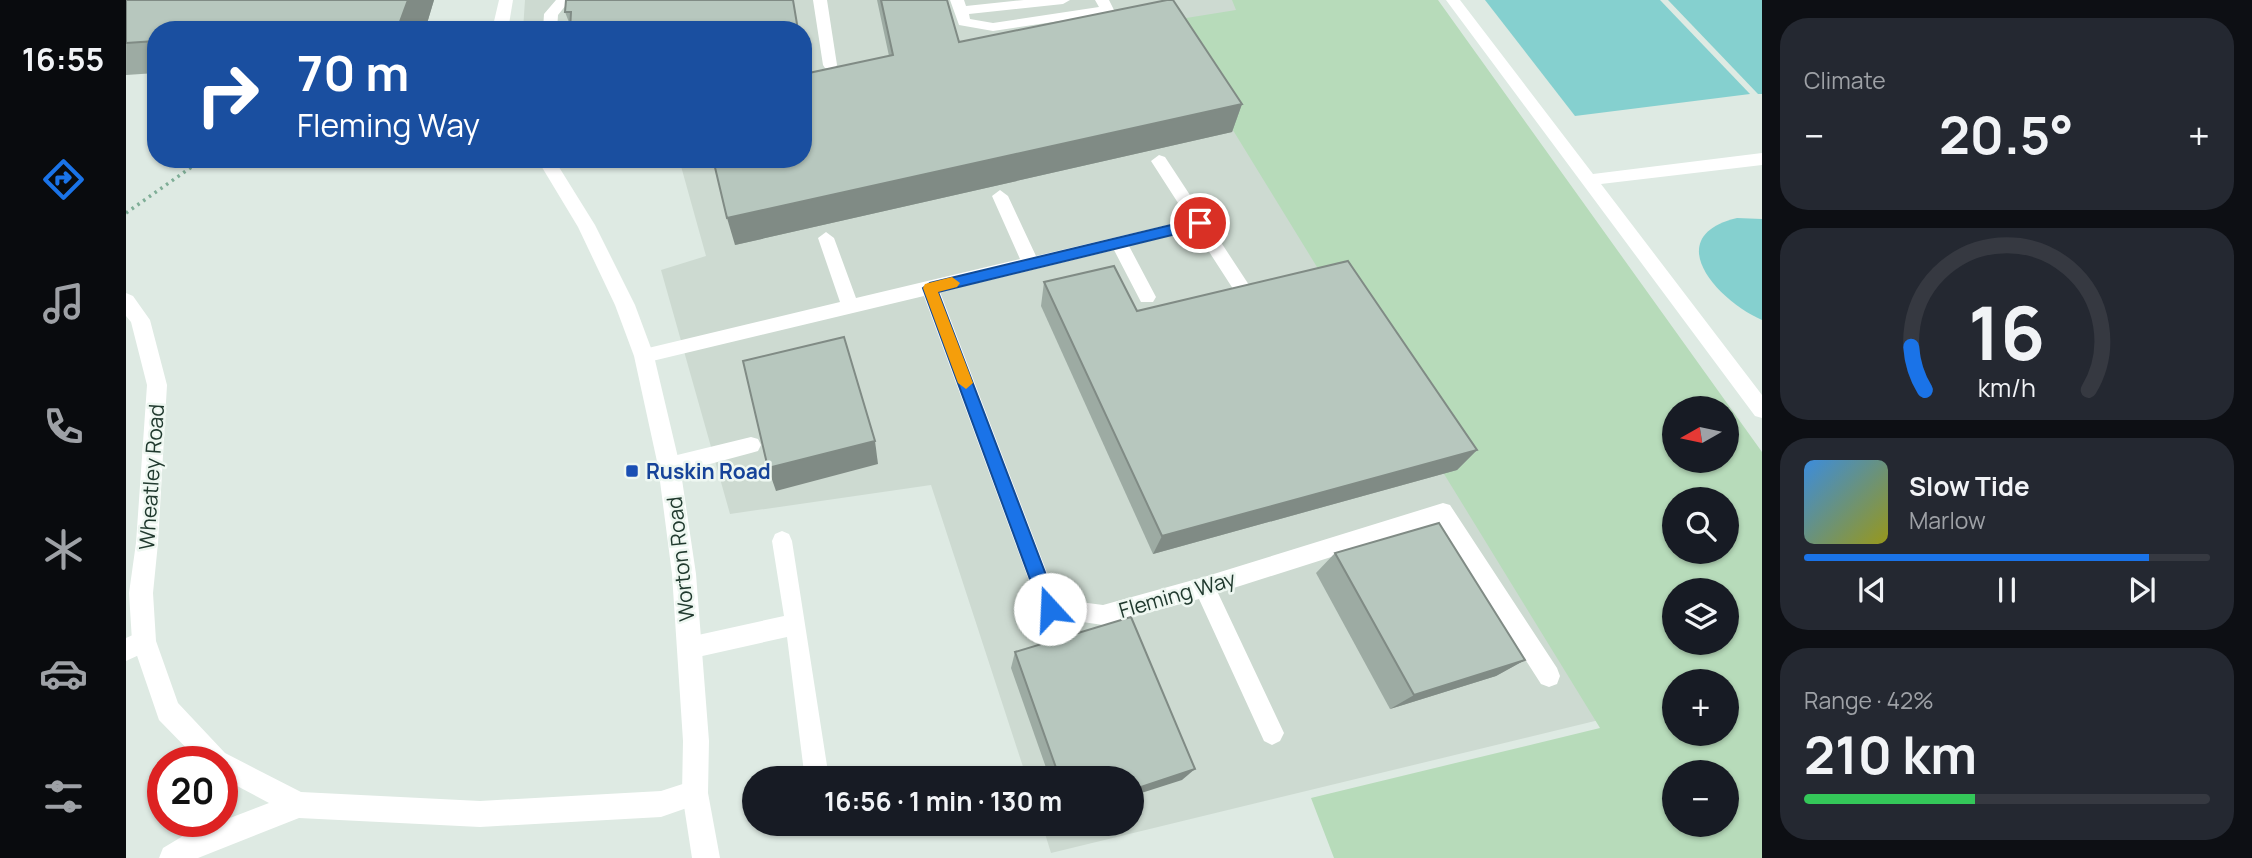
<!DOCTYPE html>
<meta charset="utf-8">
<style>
body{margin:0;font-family:Manrope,sans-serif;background:#242831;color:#f1f3f6;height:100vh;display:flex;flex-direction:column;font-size:26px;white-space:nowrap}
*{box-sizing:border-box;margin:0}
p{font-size:23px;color:#9ea1a6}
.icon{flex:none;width:38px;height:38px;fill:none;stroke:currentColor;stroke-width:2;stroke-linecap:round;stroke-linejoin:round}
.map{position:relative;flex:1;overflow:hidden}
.details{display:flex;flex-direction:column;gap:18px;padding:18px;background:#0d0f14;width:490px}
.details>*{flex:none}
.top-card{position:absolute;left:21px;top:21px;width:665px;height:147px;border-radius:28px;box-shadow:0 2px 5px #0004;background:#1a4fa0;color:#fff;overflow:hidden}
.needle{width:46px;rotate:261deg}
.tools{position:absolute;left:1536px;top:396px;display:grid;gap:14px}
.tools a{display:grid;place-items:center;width:77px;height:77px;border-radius:50%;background:#171b24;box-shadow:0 2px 5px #0004;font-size:35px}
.speed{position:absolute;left:21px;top:746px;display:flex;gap:14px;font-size:35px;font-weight:700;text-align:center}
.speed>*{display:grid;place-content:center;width:91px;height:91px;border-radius:50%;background:#171b24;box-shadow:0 2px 5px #0004;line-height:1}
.speed .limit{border:10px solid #d22;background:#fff;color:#111}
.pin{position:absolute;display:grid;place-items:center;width:60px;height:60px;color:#fff;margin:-30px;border:4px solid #fff;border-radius:50%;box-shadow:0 2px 7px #0007}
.me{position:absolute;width:77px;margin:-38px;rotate:340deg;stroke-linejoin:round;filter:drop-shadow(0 0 5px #0008)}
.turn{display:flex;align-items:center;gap:24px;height:147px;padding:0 35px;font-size:32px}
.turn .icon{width:91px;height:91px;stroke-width:2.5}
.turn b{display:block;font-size:49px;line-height:60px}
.big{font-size:52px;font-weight:700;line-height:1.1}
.details .card{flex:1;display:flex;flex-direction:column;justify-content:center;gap:10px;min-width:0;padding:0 24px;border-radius:28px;background:#242831}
.details .dial{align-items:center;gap:0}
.dial svg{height:182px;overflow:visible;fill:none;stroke:#363941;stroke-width:7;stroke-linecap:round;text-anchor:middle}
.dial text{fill:#f1f3f6;stroke:none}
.song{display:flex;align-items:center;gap:21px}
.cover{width:84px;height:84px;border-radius:10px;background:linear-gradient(135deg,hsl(210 70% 55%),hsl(60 70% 35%))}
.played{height:7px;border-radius:4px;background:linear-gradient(90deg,#1a73e8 85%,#363941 85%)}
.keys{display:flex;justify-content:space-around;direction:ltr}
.heat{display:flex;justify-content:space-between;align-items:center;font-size:38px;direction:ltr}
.charge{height:10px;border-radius:5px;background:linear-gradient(90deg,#34c759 42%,#363941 0)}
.trip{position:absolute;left:616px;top:766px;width:402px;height:70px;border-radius:35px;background:#171b24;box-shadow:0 2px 5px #0004;font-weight:700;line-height:70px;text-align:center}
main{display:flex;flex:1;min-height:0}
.tabs{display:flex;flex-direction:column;width:126px;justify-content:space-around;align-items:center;background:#090b0e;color:#9ea1a6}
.tabs .icon{width:49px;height:49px}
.tabs .active{color:#1a73e8}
.tabs b{font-size:32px;color:#f1f3f6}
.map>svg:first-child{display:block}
.built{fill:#cddad1}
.green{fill:#b7dbba;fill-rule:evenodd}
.water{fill:#85d0cf}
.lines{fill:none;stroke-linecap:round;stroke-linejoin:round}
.path{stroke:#7fae97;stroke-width:3.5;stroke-dasharray:2.5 4.5;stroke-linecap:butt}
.service{fill:#fff;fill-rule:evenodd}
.minor{fill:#fff;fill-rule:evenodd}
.tertiary{fill:#fff;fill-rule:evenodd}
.wall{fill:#9daba3}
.shaded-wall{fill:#808b85}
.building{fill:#b7c7be;stroke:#808b85;stroke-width:2}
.route{fill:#1a73e8;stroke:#114b97;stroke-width:2}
.slow{fill:#f59e0b}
.transit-dot{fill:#1a4fb4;stroke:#eef7f1;stroke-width:2.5}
.labels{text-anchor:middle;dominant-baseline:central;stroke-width:5;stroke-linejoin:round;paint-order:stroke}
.transit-label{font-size:21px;font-weight:bold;fill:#164399;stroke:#eef7f1;text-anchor:start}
.street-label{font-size:21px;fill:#20392e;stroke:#eef7f1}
</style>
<main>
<nav class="tabs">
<b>16:55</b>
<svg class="icon active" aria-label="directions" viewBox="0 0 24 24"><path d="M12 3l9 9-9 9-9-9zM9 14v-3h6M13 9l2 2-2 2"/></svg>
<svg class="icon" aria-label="music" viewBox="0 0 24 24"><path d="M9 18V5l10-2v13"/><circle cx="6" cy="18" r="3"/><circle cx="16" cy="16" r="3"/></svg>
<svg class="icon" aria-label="phone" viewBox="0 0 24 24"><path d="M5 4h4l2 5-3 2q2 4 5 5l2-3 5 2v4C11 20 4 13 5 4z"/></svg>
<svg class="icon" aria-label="climate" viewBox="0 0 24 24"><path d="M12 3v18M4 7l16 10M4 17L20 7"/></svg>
<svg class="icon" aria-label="car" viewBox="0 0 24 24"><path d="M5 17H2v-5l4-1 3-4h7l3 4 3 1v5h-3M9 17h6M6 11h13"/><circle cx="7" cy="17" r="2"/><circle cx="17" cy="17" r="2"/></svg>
<svg class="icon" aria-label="filters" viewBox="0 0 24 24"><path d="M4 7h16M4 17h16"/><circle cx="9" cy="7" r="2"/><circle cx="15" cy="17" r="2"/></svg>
</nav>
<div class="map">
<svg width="1636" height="858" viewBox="0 0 1636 858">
<rect width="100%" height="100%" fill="#deeae3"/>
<path class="built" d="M399 0H1117L1506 712 925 853 916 824H1006V779H901L805 485 604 514 535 270 580 256 553 159H677V30H397Z"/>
<path class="green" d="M1106 0H1312L1636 452V858H1208L1185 798 1474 728 1059 52 973 32 1110 10ZM1549 408H1601V460H1549ZM1549 499H1601V551H1549ZM1549 590H1601V642H1549ZM1549 681H1601V733H1549ZM1549 772H1601V824H1549Z"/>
<g class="water">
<path d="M1359 0H1534L1624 94 1449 116Z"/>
<path d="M1542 0H1636V94H1632Z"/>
<path d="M1611 218 1636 219V320C1592 301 1533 237 1611 218Z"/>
</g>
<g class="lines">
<path class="path" d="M0 213 77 159"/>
<g class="service">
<path d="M430 0H444L432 15 431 30H417L418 14Z"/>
<path d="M687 0H701L711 65 709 68H699L697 65Z"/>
<path d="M824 0H838L840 6 898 0H944L937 4 843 14 844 19 867 23 973 7 969 0H983L988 10 981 14 867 31 833 25Z"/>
<path d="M1320 0H1334L1467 174 1636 153V165L1475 184 1636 395V418L1629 416Z"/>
<path d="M1033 155 1039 157 1123 285 1126 290 1123 295H1111L1069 230 1003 246 1030 297 1027 302H1015L988 250 814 292 931 599 977 605 1078 577 1317 503 1324 505 1431 668 1434 676 1431 684 1423 687 1415 684 1312 523 1092 593 1158 733 1154 741 1146 745 1138 741 1073 599 977 625 916 616 798 296 518 363 512 361 509 356 512 351 518 349 714 302 692 238 700 232 708 238 730 298 894 259 866 196 874 190 882 196 910 256 1063 220 1025 161Z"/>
<path d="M625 437 632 439 635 445 632 451 625 453 543 475 536 472 533 466 536 460 543 457Z"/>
<path d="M656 531 663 534 666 541 702 772 699 779H681L678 772 661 637 563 659 555 656 552 648 555 640 563 637 658 616 646 541 649 534Z"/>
<path d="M18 630 26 633 29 641 26 649 0 661V638Z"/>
</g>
<path class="minor" d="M0 293 7 296 24 320 41 385 32 543 27 593 30 641 52 703 99 753 175 792 354 801 535 791 569 780 578 784 582 793 578 802 535 817 354 827 173 818 72 858H33L37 848 57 836 143 803 96 778V761H73L33 720 6 641 3 593 10 543 21 385 5 322 0 316Z"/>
<g class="tertiary">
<path d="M373 0H387L382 30H366Z"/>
<path d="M411 159H428L469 225 509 305 528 356 554 466 570 574 583 741 582 793 594 858H566L556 793 557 741 546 574 532 466 508 356 489 305 452 227Z"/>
</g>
</g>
<g class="wall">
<path d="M0 0H308L299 30H30V73L0 75Z"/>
<path d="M440 0 672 30 444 25 439 12Z"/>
<path d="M751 0H821L833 42 1116 104 1106 132 609 245 763 56Z"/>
<path d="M918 282 1011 311 1351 450 1331 470 1027 554 915 306Z"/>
<path d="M1209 553 1399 660 1370 676 1264 709 1190 573Z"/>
<path d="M889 652 1056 780 924 779 885 668Z"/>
</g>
<g class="shaded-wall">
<path d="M282 0H308L299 30H274L272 27Z"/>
<path d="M1116 104 1106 132 609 245 601 218Z"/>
<path d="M749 441 752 464 650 491 642 468Z"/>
<path d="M1351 450 1331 470 1027 554 1036 536Z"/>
<path d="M1399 660 1370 676 1264 709 1288 695Z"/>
<path d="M1069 769 1056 780 1006 796V790Z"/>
</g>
<g class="building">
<path d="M0 0H282L272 27 226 30H30V41L0 43Z"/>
<path d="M440 0H667L672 30H444L445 12H439Z"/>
<path d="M755 0H821L833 42 1041 0H1047L1116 104 601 218 587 159H677V70L678 74 767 55Z"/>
<path d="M1222 261 1351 450 1036 536 918 282 988 266 1011 311Z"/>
<path d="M718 337 749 441 642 468 617 361Z"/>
<path d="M1313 523 1399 660 1288 695 1209 553Z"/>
<path d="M1005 617 1069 769 1006 790V779H934L889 652Z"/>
</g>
<path class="route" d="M1074 218 1079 219V227L812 292 933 609 931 615 924 617 918 615 915 609 797 288 804 283Z"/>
<path class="slow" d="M826 277 834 283 831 287 812 292 847 383 840 389 832 383 797 288 799 284Z"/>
<rect class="transit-dot" x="499" y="464" width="14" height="14" rx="3.5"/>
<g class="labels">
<g class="transit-label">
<text x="520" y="471">Ruskin Road</text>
</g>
<g class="street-label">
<text transform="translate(25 477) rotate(-86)">Wheatley Road</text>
<text transform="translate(554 559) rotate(-96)">Worton Road</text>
<text transform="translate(1051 594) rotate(-16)">Fleming Way</text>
</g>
</g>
</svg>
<div class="tools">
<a><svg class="needle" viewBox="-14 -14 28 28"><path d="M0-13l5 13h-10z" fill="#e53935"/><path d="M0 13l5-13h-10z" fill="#9ea1a6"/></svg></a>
<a><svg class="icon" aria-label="search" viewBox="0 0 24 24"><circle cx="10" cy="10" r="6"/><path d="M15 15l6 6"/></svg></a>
<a><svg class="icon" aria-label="layers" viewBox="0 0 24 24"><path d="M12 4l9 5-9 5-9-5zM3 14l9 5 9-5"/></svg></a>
<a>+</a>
<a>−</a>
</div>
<div class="speed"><div class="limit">20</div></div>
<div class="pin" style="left:1074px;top:223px;background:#d93025"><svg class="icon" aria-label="arrive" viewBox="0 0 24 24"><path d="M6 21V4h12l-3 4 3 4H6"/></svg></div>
<svg class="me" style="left:924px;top:609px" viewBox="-20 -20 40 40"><circle r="19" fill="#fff"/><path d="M0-13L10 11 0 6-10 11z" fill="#1a73e8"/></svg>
<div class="trip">16:56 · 1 min · 130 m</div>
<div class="top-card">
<div class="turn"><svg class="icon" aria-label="right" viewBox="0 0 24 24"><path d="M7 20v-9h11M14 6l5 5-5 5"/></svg><div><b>70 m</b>Fleming Way</div></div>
</div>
</div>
<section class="details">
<div class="card"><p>Climate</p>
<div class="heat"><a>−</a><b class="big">20.5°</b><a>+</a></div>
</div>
<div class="card dial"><svg viewBox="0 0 100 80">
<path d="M14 69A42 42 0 1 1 86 69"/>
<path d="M14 69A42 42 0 0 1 8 50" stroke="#1a73e8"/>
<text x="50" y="56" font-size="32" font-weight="700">16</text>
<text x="50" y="72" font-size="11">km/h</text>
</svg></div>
<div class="card">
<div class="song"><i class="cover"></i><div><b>Slow Tide</b><p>Marlow</p></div></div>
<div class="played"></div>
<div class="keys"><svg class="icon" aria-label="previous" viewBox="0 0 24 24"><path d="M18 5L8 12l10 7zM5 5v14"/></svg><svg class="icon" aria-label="pause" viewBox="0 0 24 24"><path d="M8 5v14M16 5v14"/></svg><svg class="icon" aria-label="next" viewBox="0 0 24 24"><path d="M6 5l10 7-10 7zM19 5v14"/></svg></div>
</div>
<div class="card"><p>Range · 42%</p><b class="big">210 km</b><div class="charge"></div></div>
</section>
</main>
